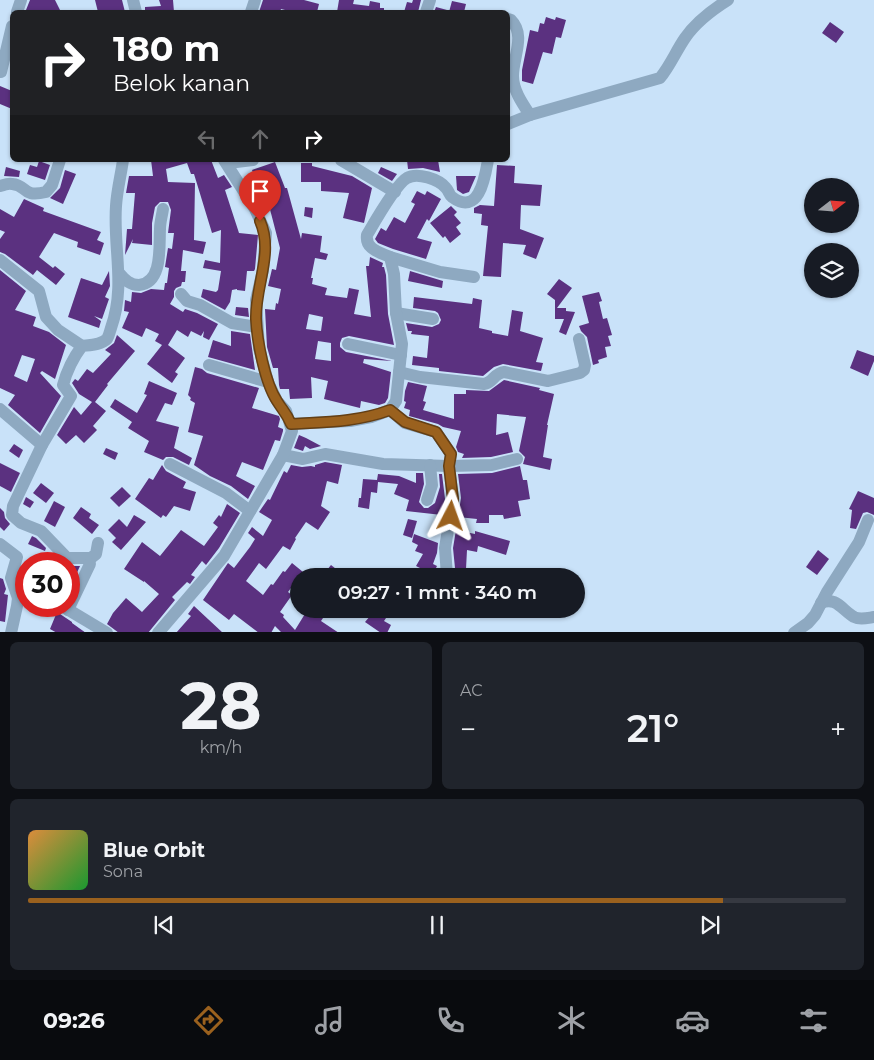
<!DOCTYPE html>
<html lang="id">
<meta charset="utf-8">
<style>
body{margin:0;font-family:Montserrat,sans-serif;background:#20242c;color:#f1f3f6;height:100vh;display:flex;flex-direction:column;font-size:19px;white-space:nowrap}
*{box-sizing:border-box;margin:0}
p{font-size:16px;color:#9ea1a6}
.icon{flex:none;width:28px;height:28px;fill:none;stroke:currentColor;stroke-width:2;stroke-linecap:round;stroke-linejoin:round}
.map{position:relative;height:632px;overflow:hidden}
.panel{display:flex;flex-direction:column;gap:10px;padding:10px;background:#0d0f14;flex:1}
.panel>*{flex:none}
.banner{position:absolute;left:10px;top:10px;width:500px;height:152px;border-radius:8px;box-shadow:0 1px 4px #0004;background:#202124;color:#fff;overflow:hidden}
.needle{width:32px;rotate:73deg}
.fabs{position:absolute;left:804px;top:178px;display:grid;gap:10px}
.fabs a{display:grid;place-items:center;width:55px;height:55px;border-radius:50%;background:#171b24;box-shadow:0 1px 4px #0004;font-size:25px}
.speed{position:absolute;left:15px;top:552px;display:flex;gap:10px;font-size:25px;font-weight:700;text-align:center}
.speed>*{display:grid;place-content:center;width:65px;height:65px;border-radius:50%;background:#171b24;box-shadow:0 1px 4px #0004;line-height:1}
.speed .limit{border:8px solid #d22;background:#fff;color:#111}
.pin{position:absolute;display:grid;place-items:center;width:42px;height:42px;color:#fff;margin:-51px -21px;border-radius:50% 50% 50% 0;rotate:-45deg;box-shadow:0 0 5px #0007}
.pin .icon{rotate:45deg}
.me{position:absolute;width:55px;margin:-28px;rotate:4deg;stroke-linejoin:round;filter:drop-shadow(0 0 4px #0008)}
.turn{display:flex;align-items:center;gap:18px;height:105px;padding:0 20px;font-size:22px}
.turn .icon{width:65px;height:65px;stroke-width:2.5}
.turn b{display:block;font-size:35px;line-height:42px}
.lanes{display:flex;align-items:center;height:48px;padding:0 20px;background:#0003;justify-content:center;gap:25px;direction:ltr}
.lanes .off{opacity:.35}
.big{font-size:38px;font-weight:600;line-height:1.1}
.panel .widget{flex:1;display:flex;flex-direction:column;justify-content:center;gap:8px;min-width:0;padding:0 18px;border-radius:8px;background:#20242c}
.panel .dial{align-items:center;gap:0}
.dial b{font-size:65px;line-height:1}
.song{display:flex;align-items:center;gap:15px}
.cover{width:60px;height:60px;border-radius:8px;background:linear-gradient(135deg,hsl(30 70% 55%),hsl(130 70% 35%))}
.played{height:5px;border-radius:2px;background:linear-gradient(90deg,#9a611e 85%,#363941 85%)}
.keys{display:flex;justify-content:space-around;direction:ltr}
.heat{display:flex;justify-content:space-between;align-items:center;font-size:28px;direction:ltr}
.panel .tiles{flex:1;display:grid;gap:10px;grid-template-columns:1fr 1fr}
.widget:last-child{grid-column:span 2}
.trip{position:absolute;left:290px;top:568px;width:295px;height:50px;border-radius:25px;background:#171b24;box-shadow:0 1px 4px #0004;font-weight:600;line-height:50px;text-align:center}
.dock{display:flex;height:80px;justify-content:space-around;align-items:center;background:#090b0e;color:#9ea1a6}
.dock .icon{width:35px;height:35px}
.dock .selected{color:#9a611e}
.dock b{font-size:22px;color:#f1f3f6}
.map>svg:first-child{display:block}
.building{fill:#5b3180;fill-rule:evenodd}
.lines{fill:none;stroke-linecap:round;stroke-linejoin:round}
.minor{stroke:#8ea9c1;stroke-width:12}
.route-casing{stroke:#643f14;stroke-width:12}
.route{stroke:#9a611e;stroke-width:9}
</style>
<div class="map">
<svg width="874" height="633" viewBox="0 0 874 633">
<rect width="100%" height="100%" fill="#c9e2f9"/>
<g class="building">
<path d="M30 0H55L61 12H31L26 10Z"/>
<path d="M95 0H122L125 12H98Z"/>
<path d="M159 0H173L174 12H145V7L161 6Z"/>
<path d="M263 0H304L319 4 317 12H293L281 9 280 12H259Z"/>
<path d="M339 0H354L353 4 369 6 370 1 380 3V8H384V12H337Z"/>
<path d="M413 0H421L418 12H404L407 2 412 3Z"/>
<path d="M452 1 466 4 464 12H449Z"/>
<path d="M436 7 447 10V12H434Z"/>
<path d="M546 17 555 20 556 17 566 20 561 38 556 37 552 54 543 52 533 84 522 81V70L530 30 538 32 540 23 544 24Z"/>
<path d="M830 22 844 32 836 43 822 33Z"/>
<path d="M0 86 12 91V109L0 104Z"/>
<path d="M151 160H211L218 178 224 175 232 187 225 190 239 233 258 235 255 269 254 271H247L245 291 237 290V289L232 290 230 302 225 310 201 297 203 289 216 292 218 290 221 271 203 268 205 260 220 263 221 230 212 233 194 174H191L187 163 166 169 168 182 195 183 194 240 206 242 203 254 183 250 181 271H186L185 282H182L181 286 176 288 174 291V297L170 304 183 312 185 309 197 313 218 324 209 340 203 337 204 331 201 336 191 331 188 337 177 330 168 345 185 358 175 372 178 374 172 383 147 364 162 345 155 341 159 334 146 328 142 337 122 328 129 312 124 311 125 300 131 302 132 292 141 293 151 289 164 290 165 283H167L169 268 165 267 168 248 172 249 174 233H168L171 210 168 202H160L155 207 152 223V245L132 243 133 239 125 255 127 229H132L135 193H126L129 176H153Z"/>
<path d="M407 160H438L440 172 423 168 408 169Z"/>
<path d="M39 161 50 165 45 180 27 174 30 165 37 167Z"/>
<path d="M275 162 285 188H287L301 239 302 233 322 236 320 252 328 254 326 260 315 258 311 278H313L312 284 327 288 325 295 347 298 349 288 359 290 354 314 371 317 366 266H369L370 257 383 263 382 267H384L386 275 388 314 394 345 349 336 342 338 340 343V347L346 352 392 361 364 359 363 363 391 372 388 398 385 403 379 405 361 401 360 408 324 399 328 381 311 377 312 398 290 399 289 389H280L279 385 278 368H273L267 347 265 309 275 310 276 303 278 304 281 289 268 286 272 269 276 270 280 248 265 190 260 191 252 170ZM309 314 323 317 321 331 306 329ZM318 341 331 343V361L315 359Z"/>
<path d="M301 163H312V166L352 176 372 188 364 223 343 218 349 193 321 191V182H301Z"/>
<path d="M497 165 515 166 514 183 542 185 540 206 521 205 520 229 544 238 536 259 523 254 526 245 503 243 501 277 483 276 488 226 481 225 482 214 474 213V208L480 205 494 206Z"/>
<path d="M6 167 20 171 19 177 4 176Z"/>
<path d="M381 167 397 174 392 181 378 173Z"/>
<path d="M65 170 76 174 63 204 50 198 60 188Z"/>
<path d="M456 176H476L469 192 463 194 457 190Z"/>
<path d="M417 191 425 195 427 191 441 199 429 221 427 219 417 238 432 242 426 259 393 249 378 243 375 239 381 228 386 231 394 217 405 223 415 204 411 202Z"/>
<path d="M24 199 44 208 43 211 101 232 97 240 104 243 100 255 77 247 78 242 54 233 39 257 53 268 55 266 65 274 56 285 37 270 33 275 5 254 0 252V239L5 232 0 230V209L14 217Z"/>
<path d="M451 206 457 212 454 215 461 223 456 227 461 234 450 243 445 236 443 238 430 223Z"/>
<path d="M305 207 313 208 312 218 304 216Z"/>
<path d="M0 270 26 291 15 310 36 317 33 326 49 332 66 345 55 379 42 371 40 373 61 396 40 433 8 405 15 395 0 388ZM22 355 35 359 27 382 14 376Z"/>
<path d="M109 271 110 286 105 297 109 299 102 319 94 316 101 321 99 328 68 317 81 278 102 285Z"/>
<path d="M410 271 443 281 442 288 408 281Z"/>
<path d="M559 279 572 288 557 308H566V311L575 312 566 335 559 332 564 319H555V300L547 294Z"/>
<path d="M599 292 602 301 599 302 603 319 607 318 612 335 608 336 611 346 605 347 607 357 598 360 599 363 593 365 587 337 581 331 579 326 589 323 582 296Z"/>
<path d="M414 297 472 304 473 298 482 300 479 328 492 331V333L508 336 512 310 523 312 520 331 543 338 536 362 543 363 541 371 503 364 494 367 483 376 439 371V368L412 365 413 356 427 358 429 336 411 334 412 331H408L406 323 432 327 439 324 441 320 438 313 435 311 413 308Z"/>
<path d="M236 307 248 308 249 317 235 315Z"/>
<path d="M231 331 250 334 255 370 208 357 213 340 231 346Z"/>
<path d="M117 335 135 351 107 384 108 385 95 402 106 411 93 426 97 430 84 443 76 435 66 444 57 435 74 407 81 415 92 402 79 394 72 383 75 379 78 381 87 369 93 373 111 354 105 350 114 343Z"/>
<path d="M857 350 874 356V361L868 376 850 368Z"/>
<path d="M195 367 202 369 207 373 259 388 252 408 279 416 280 419 278 427 283 429V431L280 441 275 440 263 470 242 462 236 476 255 486 248 499 231 486 210 476 194 465 203 436 188 432 195 403 190 400 191 398 188 395Z"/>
<path d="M504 380 540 388 539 390 554 394 547 425H548L543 457 552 459 550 470 523 464 525 457 519 451 526 417 497 414 496 435 508 432 513 452 491 457 462 458 464 454 458 452 456 447 461 431 443 427 438 424 409 416 410 410 404 408 406 402 404 401 405 391 408 382 427 386 423 401 426 402 423 410 454 419V394H466V390L489 391Z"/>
<path d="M149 381 177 393 172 405 165 403 156 421 179 427 174 448 192 458 189 465 173 457H166L163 460 144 452 149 441 128 428 132 422 110 407 115 399 137 413 147 395 144 394Z"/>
<path d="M299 435 306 438 321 446 310 449 305 446 303 451 294 448Z"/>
<path d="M14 444 23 450 19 458 9 451Z"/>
<path d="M106 448 118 453 115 460 103 454Z"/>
<path d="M325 462 342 465 338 484 327 481 321 506 330 512 318 530 306 522 295 538 296 539 290 550 283 546 266 569 259 563 246 581 263 595 271 584 273 585 283 571 285 572 292 563 303 572 288 592 292 595 280 612 284 615 283 617 295 630 308 609H329L321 621 339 633H282L275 626 271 633H259L234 614 229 620 203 600 228 563 234 568 250 547 255 539 248 533 252 527 263 536 272 520 259 512 268 499 270 500 284 471 287 473 291 465 302 467 311 466 315 467V465Z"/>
<path d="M0 463 20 473 11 492 0 486Z"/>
<path d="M162 465 166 471 186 482 183 488 196 492 190 511 174 506 166 517 163 515 161 518 135 499 149 478 153 480Z"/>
<path d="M520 466 523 480H527L530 499 518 501 521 516 504 519 503 515H489V523H476L477 519 458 517 461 498 458 474 492 473Z"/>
<path d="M416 473H423L424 484 419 502 424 508H428L435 503 440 487 439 474H442L445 499 442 515 406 511 409 500 394 494 398 484 378 482 377 493 371 492 369 509 358 507 359 498H361L363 479 377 480 378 474 399 476 416 483Z"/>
<path d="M41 483 54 493 46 503 33 493Z"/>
<path d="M122 487 131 496 119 507 110 498Z"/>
<path d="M858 491 874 498V515L867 512 863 513 856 529 850 528 852 510 849 509Z"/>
<path d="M26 497 34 502 30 508 23 504Z"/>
<path d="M54 501 65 507 55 527 44 521Z"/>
<path d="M227 504 240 513 219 548 206 565 202 561 191 575 195 577 190 584 187 582 172 597 175 600 148 633H119L107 624 113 613 126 598 142 612 159 594 144 581V582L124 569 142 542 160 556 181 530 204 546 218 527 213 523 219 515 221 517Z"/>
<path d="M81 507 91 514 89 518 99 525 92 534 73 518Z"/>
<path d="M0 508 4 512 5 518 10 524 4 531 0 527Z"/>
<path d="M134 515 146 522 121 550 112 542 116 538 108 530 119 519 127 527Z"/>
<path d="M408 519 417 521 412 538 403 535Z"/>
<path d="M456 530 475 534V531L510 541 506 555 478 546 477 552 467 550 466 569 455 568 453 548Z"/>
<path d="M414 534 438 543 437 553 433 564 437 566 432 576H418L422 569 416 566 423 554 415 551 418 545 412 542Z"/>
<path d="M32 536 36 538 46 548 45 551 28 544Z"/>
<path d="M818 550 829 559 817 575 806 567Z"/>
<path d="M45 556 59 561 61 564H42Z"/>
<path d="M331 565 345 576H334L327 570Z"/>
<path d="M69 566H80L69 590Z"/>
<path d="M0 578 3 579 6 589 4 594 8 595 5 622 0 621Z"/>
<path d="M194 606 223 633H176L191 616 188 614Z"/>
<path d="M376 609H379L388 615 384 621 391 625 387 633H381L365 622Z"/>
<path d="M57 612 72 622V623L86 633H57L50 629Z"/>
</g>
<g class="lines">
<g class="minor">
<path d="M133 0 136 12"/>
<path d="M17 12 21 0"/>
<path d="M251 12 255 0"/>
<path d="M426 12 430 0"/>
<path d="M508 19 511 20C526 35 513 57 513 76 513 90 522 103 530 115"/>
<path d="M1 72 12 26"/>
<path d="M508 124 530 115 660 78C670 66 676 51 685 38 696 22 712 10 728 0"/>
<path d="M341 160 395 192"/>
<path d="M228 163 253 160"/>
<path d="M0 186C3 185 9 183 12 184 28 185 21 198 46 192L52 185 60 160"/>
<path d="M390 257 440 272 474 277"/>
<path d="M0 260 39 291 46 317 58 330 82 346"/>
<path d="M120 274C125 280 130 285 139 285 163 283 159 246 160 229 160 222 162 216 163 209"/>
<path d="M181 294 187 301 200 305 232 323 257 327"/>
<path d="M396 313 433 319"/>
<path d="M348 344 401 355"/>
<path d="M209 365 268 382"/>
<path d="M399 372 420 377 484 384C493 383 494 373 504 372L548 381 580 373 584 370 585 365 579 339"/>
<path d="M0 409 42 445"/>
<path d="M390 410 405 423 436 432 451 454 449 466 453 499 445 548 447 576"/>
<path d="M291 424 350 421 371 417 390 410 396 401 402 344 396 313 394 274 390 257C379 252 365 249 367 235 374 223 396 184 407 178 417 172 439 179 446 188 449 191 449 195 452 197 479 217 485 177 488 160"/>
<path d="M283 455 303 459 325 454 383 464 449 466 492 465 517 459"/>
<path d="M170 464 226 493 250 511"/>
<path d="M427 500 432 485 430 465"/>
<path d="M98 543 96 554 91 558H67L41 531 21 523 12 515 13 506 42 445 71 396 63 385C67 370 73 358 82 346 90 345 101 345 107 339 109 336 110 331 111 328 126 286 113 248 116 206 117 190 121 175 123 160"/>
<path d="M0 544 17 557 11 578 18 598"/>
<path d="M821 603C836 596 842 610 854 617 860 620 867 618 874 617"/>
<path d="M62 606 107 633"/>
<path d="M68 610 90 564"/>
<path d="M11 633 17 606 18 598 26 591"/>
<path d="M158 633 224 556 283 455 292 431 286 411 277 401 268 382 259 348 256 300 263 270 266 233 255 209 224 160"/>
<path d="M794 633 808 623 815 615 827 592 859 542 868 520"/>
</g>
</g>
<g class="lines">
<g class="route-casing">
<path id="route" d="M260 221C274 253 255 286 256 319 257 341 265 383 277 401 283 411 286 412 291 424 325 422 358 422 390 410L405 422 436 432 451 454 449 466 453 499 451 516"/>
</g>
<use href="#route" class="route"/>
</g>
</svg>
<div class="fabs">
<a><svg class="needle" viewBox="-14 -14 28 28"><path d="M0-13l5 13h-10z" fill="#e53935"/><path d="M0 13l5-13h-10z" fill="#9ea1a6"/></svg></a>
<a><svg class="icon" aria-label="layers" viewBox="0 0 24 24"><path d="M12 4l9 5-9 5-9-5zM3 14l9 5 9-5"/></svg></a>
</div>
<div class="speed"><div class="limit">30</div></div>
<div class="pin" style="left:260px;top:221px;background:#d93025"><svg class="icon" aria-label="arrive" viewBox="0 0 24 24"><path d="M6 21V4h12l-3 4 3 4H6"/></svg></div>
<svg class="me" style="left:451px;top:516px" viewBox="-20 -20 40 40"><path d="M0-17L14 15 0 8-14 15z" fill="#9a611e" stroke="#fff" stroke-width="4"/></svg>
<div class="trip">09:27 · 1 mnt · 340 m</div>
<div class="banner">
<div class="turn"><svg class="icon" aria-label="right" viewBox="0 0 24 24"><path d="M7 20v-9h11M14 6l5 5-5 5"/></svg><div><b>180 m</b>Belok kanan</div></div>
<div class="lanes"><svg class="icon off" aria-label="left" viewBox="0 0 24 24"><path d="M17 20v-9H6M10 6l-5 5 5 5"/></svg><svg class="icon off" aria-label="ahead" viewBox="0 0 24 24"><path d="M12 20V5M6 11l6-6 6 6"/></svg><svg class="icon" aria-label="right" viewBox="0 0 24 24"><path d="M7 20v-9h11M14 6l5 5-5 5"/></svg></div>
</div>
</div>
<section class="panel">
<div class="tiles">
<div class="widget dial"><b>28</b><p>km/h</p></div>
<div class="widget"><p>AC</p>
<div class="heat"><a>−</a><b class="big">21°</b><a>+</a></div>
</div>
<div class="widget">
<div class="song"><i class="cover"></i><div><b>Blue Orbit</b><p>Sona</p></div></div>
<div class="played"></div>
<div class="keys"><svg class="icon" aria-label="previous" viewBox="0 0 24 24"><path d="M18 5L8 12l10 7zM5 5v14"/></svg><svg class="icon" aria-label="pause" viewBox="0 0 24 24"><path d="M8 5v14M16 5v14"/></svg><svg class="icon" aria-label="next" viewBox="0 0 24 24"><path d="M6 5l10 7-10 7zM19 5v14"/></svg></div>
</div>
</div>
</section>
<nav class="dock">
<b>09:26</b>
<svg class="icon selected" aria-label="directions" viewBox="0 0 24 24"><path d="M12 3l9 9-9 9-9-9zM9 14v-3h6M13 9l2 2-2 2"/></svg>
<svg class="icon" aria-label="music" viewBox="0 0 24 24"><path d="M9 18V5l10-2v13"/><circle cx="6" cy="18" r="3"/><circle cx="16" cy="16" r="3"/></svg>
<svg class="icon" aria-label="phone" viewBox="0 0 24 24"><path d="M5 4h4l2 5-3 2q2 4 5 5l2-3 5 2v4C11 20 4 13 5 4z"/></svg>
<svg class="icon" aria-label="climate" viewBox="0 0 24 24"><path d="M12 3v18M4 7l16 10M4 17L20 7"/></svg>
<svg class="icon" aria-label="car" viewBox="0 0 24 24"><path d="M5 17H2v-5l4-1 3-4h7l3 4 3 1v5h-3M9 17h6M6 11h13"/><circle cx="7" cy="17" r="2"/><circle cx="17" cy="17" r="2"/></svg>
<svg class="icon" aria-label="filters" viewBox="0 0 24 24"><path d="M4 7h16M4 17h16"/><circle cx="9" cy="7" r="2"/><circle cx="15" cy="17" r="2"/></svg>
</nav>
